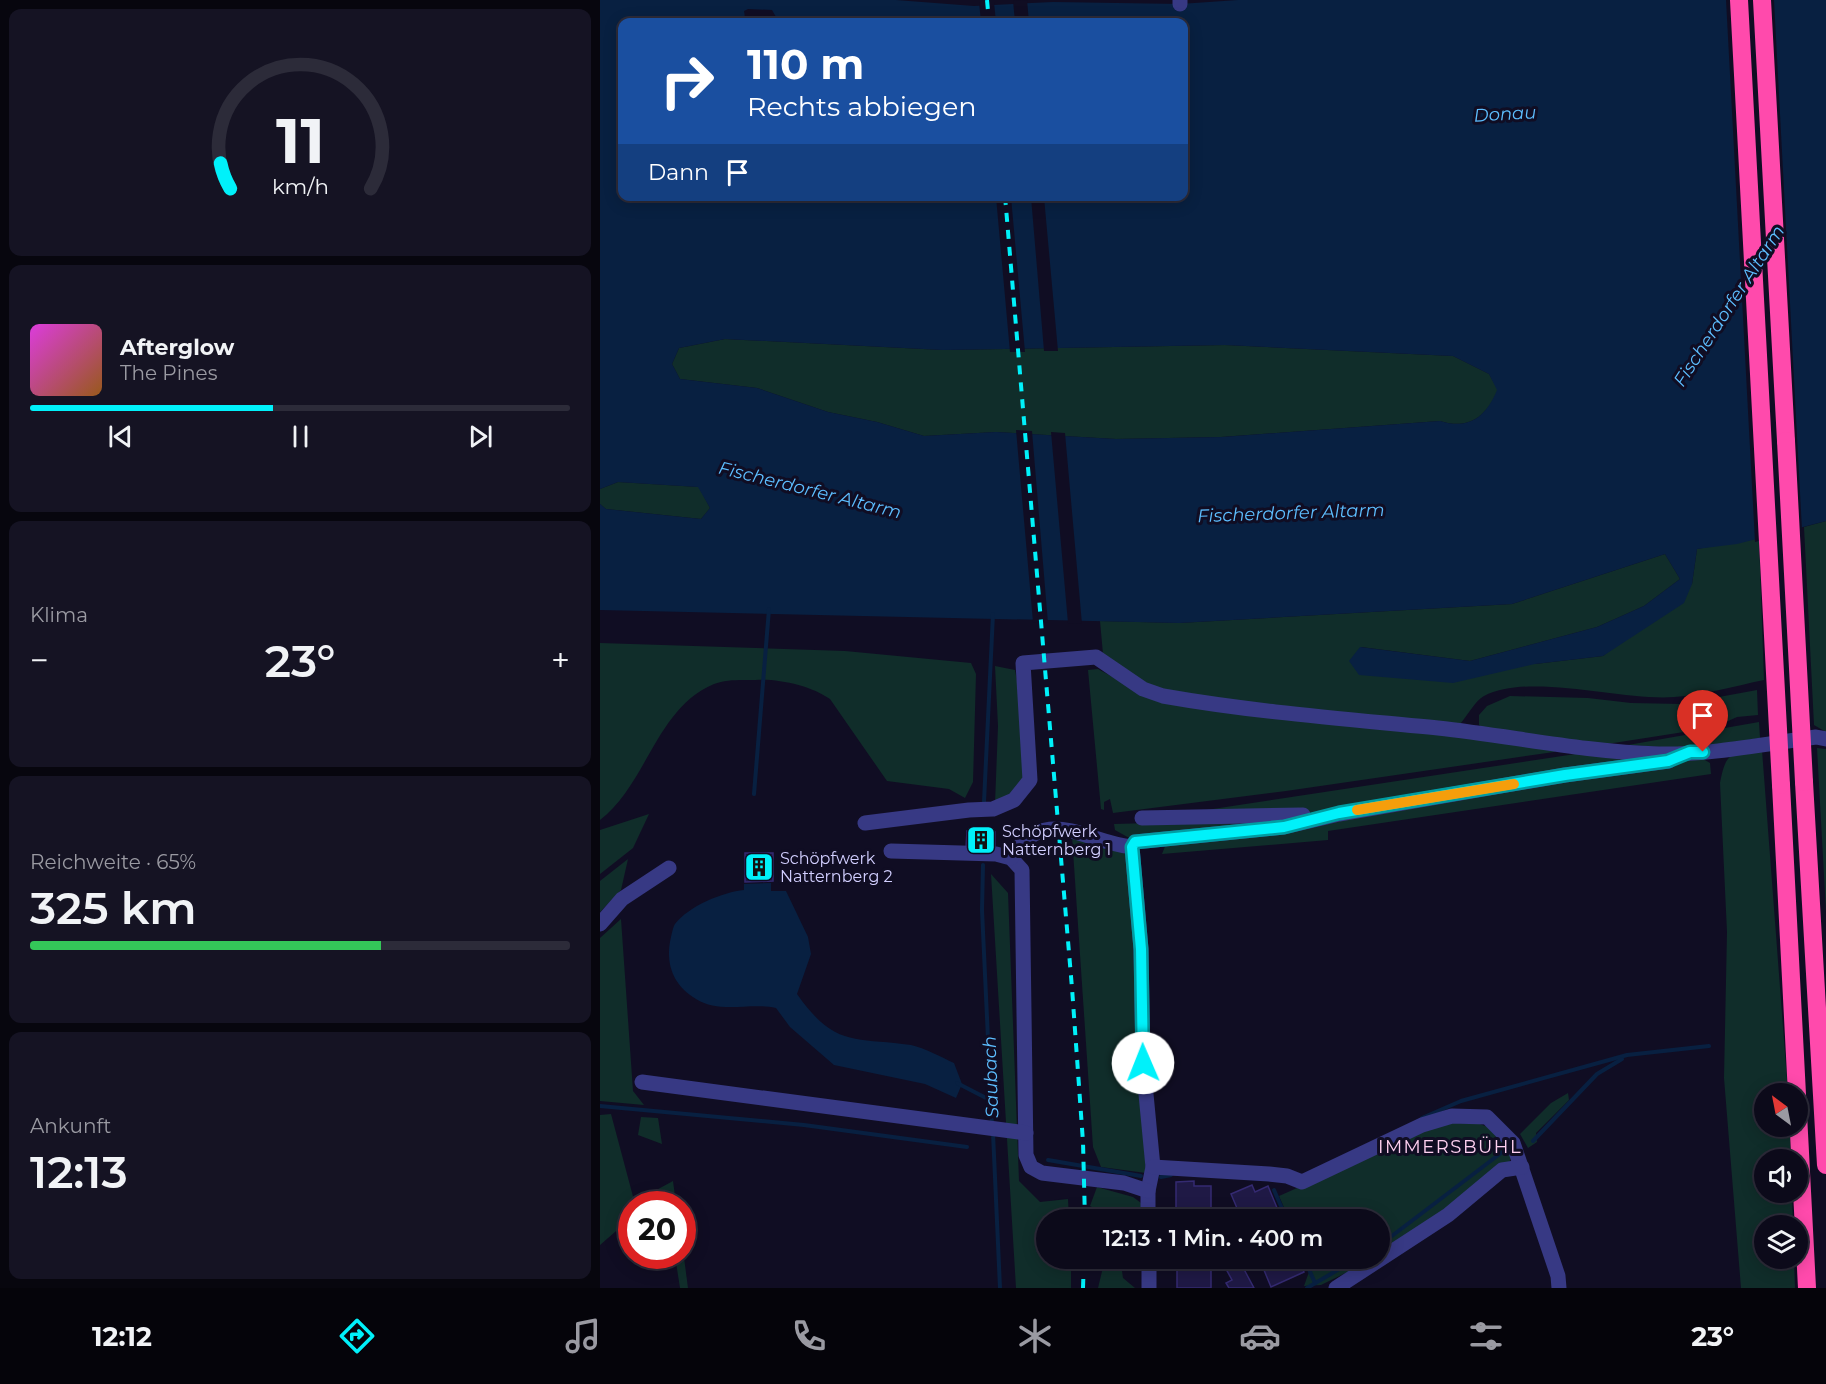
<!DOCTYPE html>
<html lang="de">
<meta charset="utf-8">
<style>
body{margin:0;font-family:Montserrat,sans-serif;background:#151323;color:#f1f3f6;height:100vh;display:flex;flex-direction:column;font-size:22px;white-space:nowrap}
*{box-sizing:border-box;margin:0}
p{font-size:20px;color:#9a9aa2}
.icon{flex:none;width:33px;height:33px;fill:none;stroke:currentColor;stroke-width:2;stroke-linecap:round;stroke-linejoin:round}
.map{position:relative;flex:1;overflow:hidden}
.sheet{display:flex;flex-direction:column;gap:9px;padding:9px;background:#07060e;width:600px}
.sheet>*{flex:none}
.banner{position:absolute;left:18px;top:18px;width:570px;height:183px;border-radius:12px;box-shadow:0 3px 15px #0003,0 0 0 2px #2c2b39;background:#1a4fa0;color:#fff;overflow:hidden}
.needle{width:39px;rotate:328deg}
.controls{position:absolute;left:1154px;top:1083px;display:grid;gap:12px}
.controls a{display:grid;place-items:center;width:54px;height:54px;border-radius:50%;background:#0c0a1a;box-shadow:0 3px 15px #0003,0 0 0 2px #2c2b39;font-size:30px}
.speed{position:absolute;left:18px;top:1191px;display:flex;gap:12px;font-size:30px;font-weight:700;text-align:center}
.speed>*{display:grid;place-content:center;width:78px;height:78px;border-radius:50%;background:#0c0a1a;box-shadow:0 3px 15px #0003,0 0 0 2px #2c2b39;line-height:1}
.speed .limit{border:9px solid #d22;background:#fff;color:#111}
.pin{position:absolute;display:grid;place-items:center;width:51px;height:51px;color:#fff;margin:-62px -26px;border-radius:50% 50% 50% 0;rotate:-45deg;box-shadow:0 0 6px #0007}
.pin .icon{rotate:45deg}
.me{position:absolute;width:66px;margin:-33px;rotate:359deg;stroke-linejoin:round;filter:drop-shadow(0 0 4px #0008)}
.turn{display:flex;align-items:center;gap:21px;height:126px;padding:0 30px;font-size:27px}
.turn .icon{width:78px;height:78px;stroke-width:2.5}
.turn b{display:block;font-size:42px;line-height:51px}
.then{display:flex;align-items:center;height:57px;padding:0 30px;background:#0003;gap:12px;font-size:22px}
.big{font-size:45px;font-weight:600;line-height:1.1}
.sheet .widget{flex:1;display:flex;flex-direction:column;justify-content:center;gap:9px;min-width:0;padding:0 21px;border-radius:12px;background:#151323}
.sheet .dial{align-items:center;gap:0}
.dial svg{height:156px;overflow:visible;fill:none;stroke:#2c2b39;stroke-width:7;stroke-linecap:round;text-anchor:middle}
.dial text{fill:#f1f3f6;stroke:none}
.song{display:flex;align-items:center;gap:18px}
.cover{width:72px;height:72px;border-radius:9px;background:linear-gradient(135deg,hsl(300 70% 55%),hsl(30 70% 35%))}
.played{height:6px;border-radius:3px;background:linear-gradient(90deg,#00f1fa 45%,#2c2b39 45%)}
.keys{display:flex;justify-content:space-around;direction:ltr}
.heat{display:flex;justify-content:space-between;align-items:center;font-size:33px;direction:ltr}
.charge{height:9px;border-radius:4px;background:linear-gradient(90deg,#34c759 65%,#2c2b39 0)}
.trip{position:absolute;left:436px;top:1209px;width:354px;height:60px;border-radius:30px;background:#0c0a1a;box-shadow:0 3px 15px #0003,0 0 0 2px #2c2b39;font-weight:600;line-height:60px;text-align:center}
.tab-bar{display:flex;height:96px;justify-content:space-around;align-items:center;background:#05040a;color:#9a9aa2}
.tab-bar .icon{width:42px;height:42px}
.tab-bar .active{color:#00f1fa}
.tab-bar b{font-size:27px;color:#f1f3f6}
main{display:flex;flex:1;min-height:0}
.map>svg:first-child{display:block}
.green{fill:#102d2a}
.water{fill:#082041;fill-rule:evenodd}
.pier{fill:#100d23}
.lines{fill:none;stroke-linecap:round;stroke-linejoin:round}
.stream{stroke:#082041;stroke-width:4}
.building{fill:#1f1945;stroke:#342a71;stroke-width:1.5}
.minor{stroke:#373984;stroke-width:15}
.highway{stroke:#ff4aac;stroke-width:18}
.rail{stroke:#00f1fa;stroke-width:4;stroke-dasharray:9 8;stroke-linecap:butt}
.highway-bridge{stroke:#ff4aac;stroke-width:18}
.route-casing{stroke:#009da2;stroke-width:15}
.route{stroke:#00f1fa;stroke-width:10}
.slow{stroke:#f59e0b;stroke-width:10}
.labels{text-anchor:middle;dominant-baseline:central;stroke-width:6;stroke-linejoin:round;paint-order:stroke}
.poi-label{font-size:16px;fill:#d2cfff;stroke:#100d23;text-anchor:start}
.water-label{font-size:18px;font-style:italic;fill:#5dbeff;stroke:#100d23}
.neighbourhood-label{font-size:18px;letter-spacing:1.5px;fill:#ffd1f1;stroke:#100d23}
</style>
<main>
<section class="sheet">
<div class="widget dial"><svg viewBox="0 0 100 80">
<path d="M14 69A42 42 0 1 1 86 69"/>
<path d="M14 69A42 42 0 0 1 9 56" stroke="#00f1fa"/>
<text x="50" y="56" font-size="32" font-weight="700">11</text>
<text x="50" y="72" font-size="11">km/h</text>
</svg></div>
<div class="widget">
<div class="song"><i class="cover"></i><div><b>Afterglow</b><p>The Pines</p></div></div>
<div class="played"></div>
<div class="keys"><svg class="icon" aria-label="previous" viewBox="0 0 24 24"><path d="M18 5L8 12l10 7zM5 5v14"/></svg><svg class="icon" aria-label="pause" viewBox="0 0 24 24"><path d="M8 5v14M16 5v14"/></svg><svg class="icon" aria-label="next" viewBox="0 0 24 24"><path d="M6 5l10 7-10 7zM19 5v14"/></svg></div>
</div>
<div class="widget"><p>Klima</p>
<div class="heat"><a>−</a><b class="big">23°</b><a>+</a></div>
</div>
<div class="widget"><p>Reichweite · 65%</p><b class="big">325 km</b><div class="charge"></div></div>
<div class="widget"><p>Ankunft</p><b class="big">12:13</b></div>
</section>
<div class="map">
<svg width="1226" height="1288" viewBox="0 0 1226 1288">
<rect width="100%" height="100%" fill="#100d23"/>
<g class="green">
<path d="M125 339 343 350 625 345 853 356 889 374 898 390C886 417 869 430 840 421L621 437 516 439 396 432 324 436 277 422 228 412 157 388 80 379 72 364 79 348Z"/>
<path d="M18 482 99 487 110 508 101 519 6 509 0 504V489Z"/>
<path d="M1226 521V732L1214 725 1204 527Z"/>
<path d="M1159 538 1164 680C1135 686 1104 695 1074 697 1022 701 930 672 884 696 875 701 867 716 860 724L576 698 542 684 503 654 500 621 579 623 912 604 1065 554 1080 579 1044 606 997 627 870 661 761 647 750 661 935 664 1003 656 1092 584 1097 549Z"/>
<path d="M0 643 245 651 371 663 376 674 373 782 365 798 349 789 287 781 230 699C212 686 178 678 155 680 142 680 126 679 114 684 56 708 47 784 0 820Z"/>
<path d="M395 666 415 670C420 699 438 770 416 793 411 798 401 801 395 804L398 726Z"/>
<path d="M498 669 553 699 958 749 954 752 686 791 513 813 510 799 504 802V810L501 809 488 670Z"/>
<path d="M1157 690 1158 715 1137 717 1117 726 1084 732 1007 744 887 732 879 725V715L887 706 910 696 988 698 1031 703 1081 704Z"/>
<path d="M1159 722 1160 738 1094 749 1028 745Z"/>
<path d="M1217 748 1226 749V912Z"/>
<path d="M1162 750 1188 1093 1164 1094V1126L1190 1127 1191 1159 1164 1160V1192L1192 1193 1193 1225 1164 1226V1258L1194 1259 1195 1288H1141L1124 1078 1127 932 1120 783C1126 750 1132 754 1162 750Z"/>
<path d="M982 753 1066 756 709 813 580 814Z"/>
<path d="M1098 756 1110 763 1111 774 728 831V840L562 854 566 844 728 822 1068 765Z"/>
<path d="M49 814 33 848 0 874V830Z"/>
<path d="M695 819 531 839 515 830 514 824Z"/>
<path d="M472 836 530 855 546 1173 501 1167 493 1147Z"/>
<path d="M28 859 21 890 0 912V881Z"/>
<path d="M391 874 408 893 419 1181 440 1202 468 1199 469 1219 447 1220V1258L471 1259V1288H416Z"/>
<path d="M21 919 33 1091 44 1105 0 1101V938Z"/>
<path d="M968 1093 969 1100 936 1133 937 1142 928 1148 920 1134 951 1103Z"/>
<path d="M11 1114 35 1204H32L31 1218 0 1245V1115Z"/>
<path d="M41 1117 58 1118 62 1144 38 1135Z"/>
<path d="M848 1121C880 1121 895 1124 913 1153L908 1165 780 1254V1220L689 1219 679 1196Z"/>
<path d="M73 1181 76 1204H60L49 1194Z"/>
<path d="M497 1187 533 1197 541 1203 543 1219H514L490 1206Z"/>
<path d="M83 1250 88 1288H80L75 1256H82Z"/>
<path d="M505 1259H526L521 1264 523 1278 535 1288H498Z"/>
<path d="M706 1259H774L721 1285 704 1286 710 1269Z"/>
</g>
<g class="water">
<path d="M0 0H296L374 6 453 2 580 4 638 0H1226V521L1137 544 1097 549 1092 584 1084 603 1003 656 935 664 853 683 759 675 749 661 760 647 870 661 997 627 1044 606 1080 579 1065 554 912 604 579 623 0 610V504L6 509 101 519 110 508 98 487 18 482 0 489ZM22 22H584V196H22ZM125 339 343 350 625 345 853 356 889 374 897 390C886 417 869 430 840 421L622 437 516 439 396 432 324 436 277 422 228 412 157 388 80 379 72 364 79 348Z"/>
<path d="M171 883V891H186L208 937 211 954 197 994C235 1048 254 1037 311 1045 325 1048 341 1057 354 1063L362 1084 356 1098 325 1084 234 1065 190 1027 176 1008C150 1002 120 1014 96 999 72 985 65 962 71 937 72 933 73 927 75 924 89 906 123 892 144 890V884Z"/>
</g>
<g class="pier">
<path d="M427 0 429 22H415L413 1Z"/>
<path d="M1126 0H1174L1202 530 1155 542Z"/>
<path d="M379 2H394L396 22H381Z"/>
<path d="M148 9 172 10 176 17 145 18 144 11Z"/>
<path d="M396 197H411L425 352H410Z"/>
<path d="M431 197H444L458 351H444Z"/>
<path d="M416 430 432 431 448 623 433 622Z"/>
<path d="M451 432 465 433 482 624 468 623Z"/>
</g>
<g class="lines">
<g class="stream">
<path d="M154 794 169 609"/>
<path d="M384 802 393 614"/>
<path d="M383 865 382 910 392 1125"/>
<path d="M357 1083 390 1100"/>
<path d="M0 1106 204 1125 367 1147"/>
<path d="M822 1118 861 1101 1027 1055 1109 1046"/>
<path d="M393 1133 400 1288"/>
<path d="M933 1141 997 1074 1022 1059"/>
<path d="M448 1160 541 1176"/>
<path d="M561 1177 571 1175"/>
<path d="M674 1190 687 1220"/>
<path d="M780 1245 905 1150"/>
<path d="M704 1258 715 1283"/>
<path d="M707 1288 758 1258"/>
</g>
</g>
<g class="building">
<path d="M367 831 395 832V850L366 849Z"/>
<path d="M145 853H173V881L145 882Z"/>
<path d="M594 1181V1186H611V1220H576V1182Z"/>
<path d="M652 1185 655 1192 668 1186 682 1220H642L631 1194Z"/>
<rect x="577" y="1258" width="34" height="30"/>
<path d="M659 1258H698L704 1272 671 1287Z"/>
<path d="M640 1262 646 1273 654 1288H629L626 1283 632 1280 626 1269Z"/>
</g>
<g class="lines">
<g class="minor">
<path d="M580 0V4"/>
<path d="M542 818 703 815 702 821"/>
<path d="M265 823 369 810 393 809 414 800 430 780 423 663 496 657 543 689 563 696C654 712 746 719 838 728 911 736 985 752 1059 754 1111 755 1164 744 1216 737L1226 739"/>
<path d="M532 847 541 949 543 1063 553 1167 548 1191V1220"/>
<path d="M291 851 396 854 411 858 422 870 426 1155 431 1167 442 1173 524 1183 548 1191"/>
<path d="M411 858C444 803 485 842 532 847L535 842 684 827 739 814 965 775 1069 761"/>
<path d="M0 924 22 899 69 868"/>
<path d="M42 1082 426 1133"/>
<path d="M553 1167 669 1174 687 1176 702 1182 822 1125 852 1116 887 1117 913 1143 958 1276 959 1288"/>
<path d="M549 1258V1288"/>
<path d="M736 1288 848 1215 902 1170 922 1167"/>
</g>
<g class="highway">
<path d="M1162 0 1186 441"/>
<path d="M1204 782 1226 1165"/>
<path d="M1181 785 1207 1288"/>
</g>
<g class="rail">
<path d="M387 0 389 22"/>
<path d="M405 196 472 988 483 1142 485 1220"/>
<path d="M483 1288 484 1258"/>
</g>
<g class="highway-bridge">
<path d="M1139 0 1181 785"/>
<path d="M1186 441 1204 782"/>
</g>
</g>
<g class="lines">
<g class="route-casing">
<path id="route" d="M543 1063 541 949 532 847 535 842 684 827 739 813 965 775 1068 761 1090 752H1103"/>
</g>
<use href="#route" class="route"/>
<path class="slow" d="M757 810 914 784"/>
</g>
<defs>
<g id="building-square" transform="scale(1.5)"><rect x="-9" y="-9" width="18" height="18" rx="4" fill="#00f1fa" stroke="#100d23"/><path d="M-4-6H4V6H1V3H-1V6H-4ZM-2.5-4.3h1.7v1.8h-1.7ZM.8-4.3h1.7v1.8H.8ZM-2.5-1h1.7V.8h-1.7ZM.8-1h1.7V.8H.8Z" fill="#111"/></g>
</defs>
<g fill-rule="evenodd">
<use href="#building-square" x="381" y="840"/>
<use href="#building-square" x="159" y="867"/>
</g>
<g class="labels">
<g class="poi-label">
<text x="402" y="831">Schöpfwerk<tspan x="402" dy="18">Natternberg 1</tspan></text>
<text x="180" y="858">Schöpfwerk<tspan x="180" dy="18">Natternberg 2</tspan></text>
</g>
<g class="water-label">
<text transform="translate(905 114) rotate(-3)">Donau</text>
<text transform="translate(1129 306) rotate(-57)">Fischerdorfer Altarm</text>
<text transform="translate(210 490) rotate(14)">Fischerdorfer Altarm</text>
<text transform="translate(691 513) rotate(-2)">Fischerdorfer Altarm</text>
<text transform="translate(391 1077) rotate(-92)">Saubach</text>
</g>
<g class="neighbourhood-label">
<text x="850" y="1147">IMMERSBÜHL</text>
</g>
</g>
</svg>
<div class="controls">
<a><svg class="needle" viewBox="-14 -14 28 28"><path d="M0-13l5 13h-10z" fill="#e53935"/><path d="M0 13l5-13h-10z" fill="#9a9aa2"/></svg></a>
<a><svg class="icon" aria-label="sound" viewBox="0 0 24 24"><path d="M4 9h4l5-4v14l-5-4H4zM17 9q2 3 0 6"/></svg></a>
<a><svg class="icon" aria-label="layers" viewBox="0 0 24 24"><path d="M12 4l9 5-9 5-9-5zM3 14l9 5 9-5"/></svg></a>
</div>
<div class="speed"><div class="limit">20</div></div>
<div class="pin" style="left:1103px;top:752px;background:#d93025"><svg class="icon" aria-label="arrive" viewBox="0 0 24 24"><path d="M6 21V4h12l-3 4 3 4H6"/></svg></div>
<svg class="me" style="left:543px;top:1063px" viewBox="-20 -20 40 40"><circle r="19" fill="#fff"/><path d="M0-13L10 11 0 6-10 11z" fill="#00f1fa"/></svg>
<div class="trip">12:13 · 1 Min. · 400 m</div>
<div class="banner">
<div class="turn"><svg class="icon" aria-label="right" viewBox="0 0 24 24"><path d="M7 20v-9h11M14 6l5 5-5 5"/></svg><div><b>110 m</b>Rechts abbiegen</div></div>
<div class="then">Dann<svg class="icon" aria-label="arrive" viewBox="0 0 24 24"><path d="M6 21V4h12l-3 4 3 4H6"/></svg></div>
</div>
</div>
</main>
<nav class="tab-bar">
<b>12:12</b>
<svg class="icon active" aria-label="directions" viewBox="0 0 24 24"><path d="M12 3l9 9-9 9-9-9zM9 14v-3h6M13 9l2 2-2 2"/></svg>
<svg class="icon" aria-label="music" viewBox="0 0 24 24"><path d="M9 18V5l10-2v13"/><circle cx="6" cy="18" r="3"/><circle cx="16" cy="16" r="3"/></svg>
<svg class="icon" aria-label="phone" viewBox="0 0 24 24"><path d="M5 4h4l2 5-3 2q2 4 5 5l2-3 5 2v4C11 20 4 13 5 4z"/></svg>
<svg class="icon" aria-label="climate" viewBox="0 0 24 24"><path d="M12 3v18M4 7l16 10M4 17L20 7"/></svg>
<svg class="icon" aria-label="car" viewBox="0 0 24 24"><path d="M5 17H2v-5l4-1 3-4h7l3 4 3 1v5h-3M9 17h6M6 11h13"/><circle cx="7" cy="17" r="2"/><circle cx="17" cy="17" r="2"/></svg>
<svg class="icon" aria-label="filters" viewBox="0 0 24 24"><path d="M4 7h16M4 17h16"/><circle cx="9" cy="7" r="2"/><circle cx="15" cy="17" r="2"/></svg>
<b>23°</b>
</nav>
